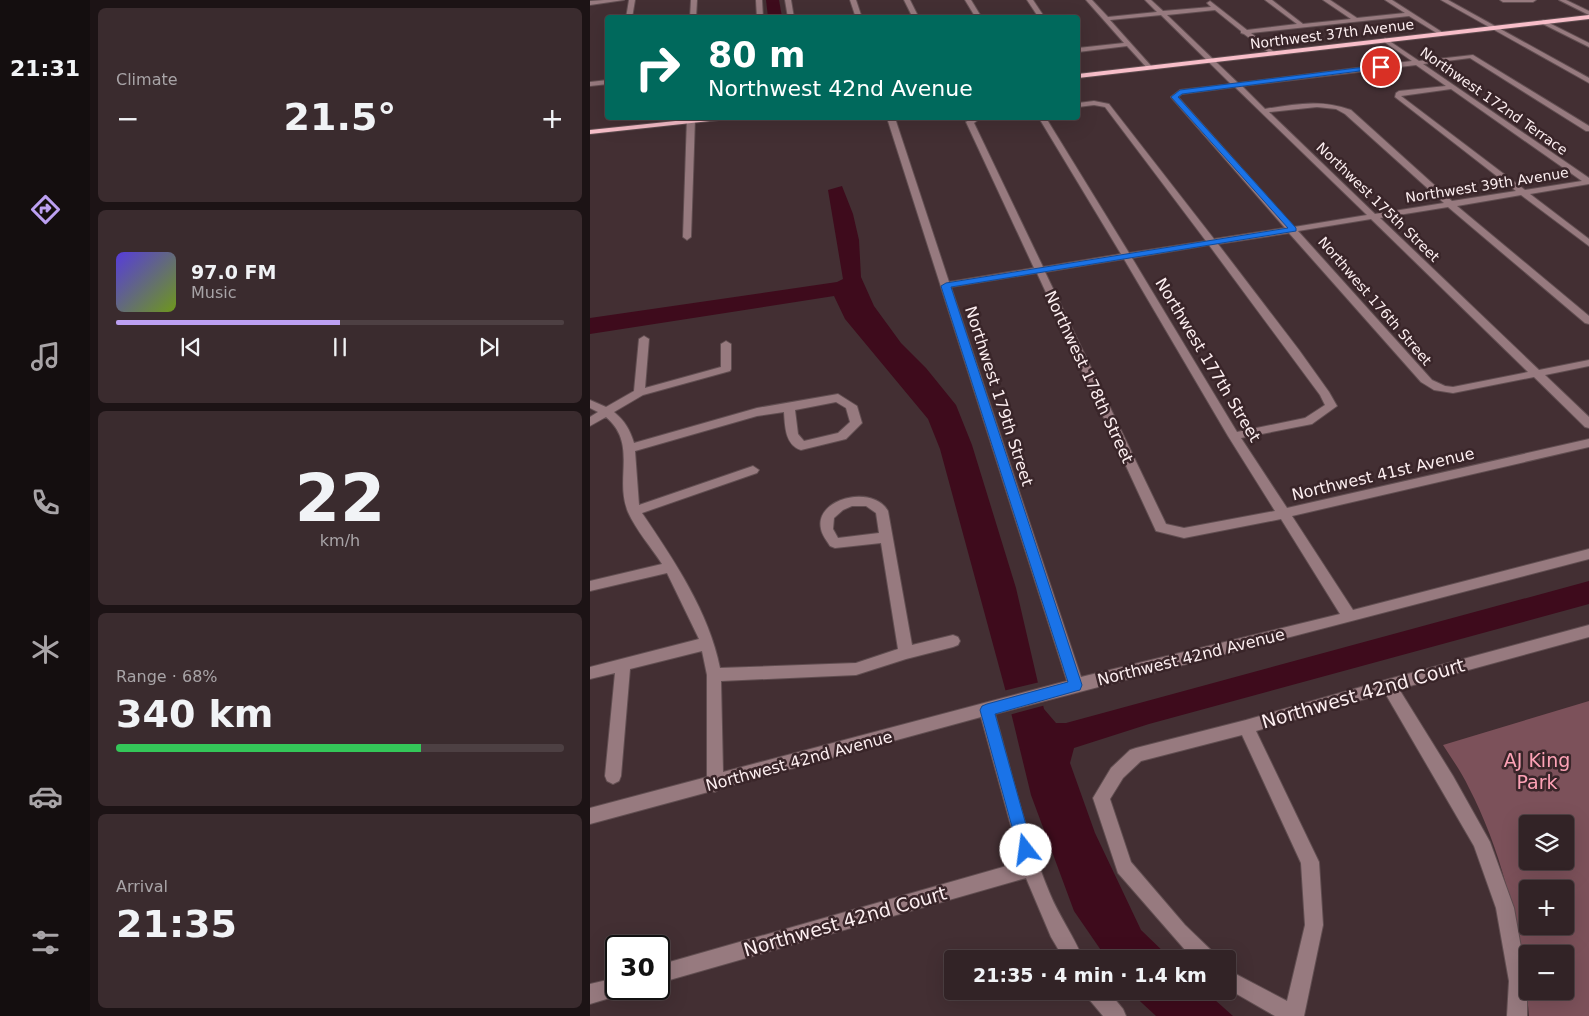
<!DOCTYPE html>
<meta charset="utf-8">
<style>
body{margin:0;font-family:"DejaVu Sans",sans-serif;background:#3a2b2e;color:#f1f3f6;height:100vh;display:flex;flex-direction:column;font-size:19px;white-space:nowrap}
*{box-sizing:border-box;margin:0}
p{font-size:16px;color:#a8a4a7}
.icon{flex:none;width:28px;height:28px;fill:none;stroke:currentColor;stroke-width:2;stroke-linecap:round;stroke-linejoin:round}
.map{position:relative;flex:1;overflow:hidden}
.drawer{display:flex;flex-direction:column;gap:8px;padding:8px;background:#1c1315;width:500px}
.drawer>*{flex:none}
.top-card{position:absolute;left:15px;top:15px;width:475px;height:105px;border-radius:5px;box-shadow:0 5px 20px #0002,0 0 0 1px #4d4043;background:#00695c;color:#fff;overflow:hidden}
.fabs{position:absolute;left:929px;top:815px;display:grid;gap:10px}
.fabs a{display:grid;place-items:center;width:55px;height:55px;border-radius:5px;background:#322326;box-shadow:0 5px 20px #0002,0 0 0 1px #4d4043;font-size:25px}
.speed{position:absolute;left:15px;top:935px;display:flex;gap:10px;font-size:25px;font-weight:700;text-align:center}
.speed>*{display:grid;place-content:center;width:65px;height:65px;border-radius:50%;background:#322326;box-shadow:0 5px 20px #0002,0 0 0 1px #4d4043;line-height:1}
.speed .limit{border:2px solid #111;border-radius:8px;background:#fff;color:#111}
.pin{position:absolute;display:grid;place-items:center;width:42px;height:42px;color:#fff;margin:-21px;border:2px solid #fff;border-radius:50%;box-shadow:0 1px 5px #0007}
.me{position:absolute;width:55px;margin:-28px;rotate:345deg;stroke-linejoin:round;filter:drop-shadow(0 0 4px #0008)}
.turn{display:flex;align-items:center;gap:18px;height:105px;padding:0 20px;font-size:22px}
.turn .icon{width:65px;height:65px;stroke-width:2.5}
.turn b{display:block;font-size:35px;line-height:42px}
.big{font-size:38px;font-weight:600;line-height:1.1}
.drawer .card{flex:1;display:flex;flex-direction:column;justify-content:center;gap:8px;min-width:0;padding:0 18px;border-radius:8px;background:#3a2b2e}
.drawer .dial{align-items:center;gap:0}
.dial b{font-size:65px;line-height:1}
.song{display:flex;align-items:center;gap:15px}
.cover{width:60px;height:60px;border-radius:8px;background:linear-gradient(135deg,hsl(250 70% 55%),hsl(80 70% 35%))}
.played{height:5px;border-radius:2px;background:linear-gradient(90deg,#bca0f2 50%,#4d4043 50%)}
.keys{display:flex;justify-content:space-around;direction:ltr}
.heat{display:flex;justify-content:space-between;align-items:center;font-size:28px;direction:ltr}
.charge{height:8px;border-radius:4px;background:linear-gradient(90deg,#34c759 68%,#4d4043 0)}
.trip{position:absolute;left:354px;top:950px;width:292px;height:50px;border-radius:5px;background:#322326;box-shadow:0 5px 20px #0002,0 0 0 1px #4d4043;font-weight:600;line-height:50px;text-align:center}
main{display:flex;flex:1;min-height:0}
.tab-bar{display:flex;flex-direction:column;width:90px;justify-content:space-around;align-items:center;background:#140e0f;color:#a8a4a7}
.tab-bar .icon{width:35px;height:35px}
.tab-bar .selected{color:#bca0f2}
.tab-bar b{font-size:22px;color:#f1f3f6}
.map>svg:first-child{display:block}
.green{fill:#7c515a;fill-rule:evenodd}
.water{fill:#3e0b1c}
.pier{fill:#432f33}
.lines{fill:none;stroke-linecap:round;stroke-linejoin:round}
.minor-casing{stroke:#614e51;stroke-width:2}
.major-casing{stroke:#614e51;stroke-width:2}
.minor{fill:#977a7f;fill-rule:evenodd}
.major{fill:#f8bec9;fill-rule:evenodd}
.route{fill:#1a73e8;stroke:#114b97}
.labels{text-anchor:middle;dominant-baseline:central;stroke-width:5;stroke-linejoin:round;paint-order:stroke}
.far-street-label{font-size:14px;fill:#fceef0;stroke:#392529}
.street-label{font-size:16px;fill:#fceef0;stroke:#392529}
.near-street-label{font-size:19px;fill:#fceef0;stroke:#392529}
.near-park-label{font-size:19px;fill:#fda2b6;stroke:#392529}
</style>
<main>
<nav class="tab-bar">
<b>21:31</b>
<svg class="icon selected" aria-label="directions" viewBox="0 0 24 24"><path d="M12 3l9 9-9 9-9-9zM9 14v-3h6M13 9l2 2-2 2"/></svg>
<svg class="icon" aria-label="music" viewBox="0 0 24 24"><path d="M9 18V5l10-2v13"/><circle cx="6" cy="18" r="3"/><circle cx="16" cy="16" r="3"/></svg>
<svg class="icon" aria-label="phone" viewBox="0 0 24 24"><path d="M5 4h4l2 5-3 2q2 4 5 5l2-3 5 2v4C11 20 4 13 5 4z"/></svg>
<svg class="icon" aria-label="climate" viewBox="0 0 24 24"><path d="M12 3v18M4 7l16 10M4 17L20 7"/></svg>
<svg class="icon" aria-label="car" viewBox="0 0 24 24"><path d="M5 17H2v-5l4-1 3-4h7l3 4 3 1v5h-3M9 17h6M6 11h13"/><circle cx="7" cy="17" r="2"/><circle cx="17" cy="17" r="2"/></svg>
<svg class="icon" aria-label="filters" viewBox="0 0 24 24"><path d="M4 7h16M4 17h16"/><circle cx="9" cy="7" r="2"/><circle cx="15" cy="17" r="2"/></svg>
</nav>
<section class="drawer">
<div class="card"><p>Climate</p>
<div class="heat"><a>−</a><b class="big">21.5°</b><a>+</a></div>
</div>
<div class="card">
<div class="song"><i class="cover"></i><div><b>97.0 FM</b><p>Music</p></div></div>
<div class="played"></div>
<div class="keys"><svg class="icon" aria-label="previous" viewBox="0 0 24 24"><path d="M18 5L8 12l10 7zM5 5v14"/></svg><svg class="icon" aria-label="pause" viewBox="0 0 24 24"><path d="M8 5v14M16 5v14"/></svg><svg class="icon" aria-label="next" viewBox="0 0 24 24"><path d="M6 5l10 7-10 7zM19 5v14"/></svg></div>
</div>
<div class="card dial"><b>22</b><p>km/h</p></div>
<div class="card"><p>Range · 68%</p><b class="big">340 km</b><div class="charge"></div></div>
<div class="card"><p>Arrival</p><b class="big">21:35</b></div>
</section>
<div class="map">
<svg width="999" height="1016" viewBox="0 0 999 1016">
<rect width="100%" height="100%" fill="#432f33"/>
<path class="green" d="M999 701V1016H939C933 941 914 855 879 788 872 773 862 759 853 745ZM938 824H975V861H938ZM938 889H975V926H938ZM938 954H975V991H938Z"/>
<g class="water">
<path d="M176 0H189L192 17H178Z"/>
<path d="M252 186 263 214 269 240 271 277 284 306 311 343 336 368 366 405 382 445 426 588 454 709 466 723H476L999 581V604L559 724 484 748 480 763 505 833 551 930 581 959H517L484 911 441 795 417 696 350 449 338 419 255 319 244 296 0 334V318L247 282 253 279 238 190Z"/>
<path d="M539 991H615L643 1016H566Z"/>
</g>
<path class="pier" d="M450 682 456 705 419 715 413 691Z"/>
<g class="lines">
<g class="minor-casing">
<g id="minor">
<path d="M14 0H34L0 5V1Z"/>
<path d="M39 0H45L42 18H36Z"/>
<path d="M101 0H107L106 18H100Z"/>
<path d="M166 0H172L173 18H167Z"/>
<path d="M195 0H201L204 18H198Z"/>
<path d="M260 0H266L272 18H266Z"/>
<path d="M314 0H320L329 18H323Z"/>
<path d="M375 0H381L392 18H386Z"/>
<path d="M437 0H443L455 18H449Z"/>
<path d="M496 0H502L518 17 567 12 555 0H561L573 11 621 7 617 3 620 1 657 30 707 24 675 0H682L713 24 761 19 733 0H740L767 18 815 13 795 0H802L855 34 850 35 819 16 661 33 684 52 685 53 682 55 654 34 651 33V31L625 10 577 15 648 83 822 61 793 41 795 38 829 61 883 55 999 126V131H996L880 58 833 64 999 178V184L940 194 999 239V246L931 195 867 206 999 316V324L995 323 858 207 790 218 949 370 999 360V366L955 375 999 417V428L995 427 944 377 863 393 844 390 831 382 699 233 628 244 709 350 739 392 747 406 722 424 651 438 697 508 999 439V447L702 516 763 610 999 549V559L405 714C422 774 436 836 460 894 469 916 484 936 493 959H474L461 937 436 878 69 983V965L431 862 391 717 131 788 125 792 122 791 0 824V808L117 777V675L112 651 40 669 31 776 29 781 23 784 17 781 15 776 25 673 0 679V667L109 639 77 573 0 591V581L72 564C61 547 46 530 38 512 24 479 48 444 16 417L0 426V417L8 412 0 408V400L16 407 44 391 49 339 54 336 59 339 55 388 131 367V344L136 341 141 344V369L140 371 53 395 24 412C35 421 40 430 44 443L167 408 248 394 267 406 272 423 256 439 211 450C195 445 195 426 194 412L167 416 45 451 49 505 163 466 169 470 167 473 52 513C84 560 119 612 130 668L266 663 308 649 291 543 245 548 240 546C237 541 232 535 231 529 224 498 283 484 298 511L322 645 363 635 368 637 370 641 368 645 363 647 316 659 266 675 131 681 133 772 477 681 297 118H305L359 282 444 268 376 122 382 118H390L384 123 453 267 531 254 449 118H456L539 253 616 241 515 107 504 105 488 107V103L504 101 519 104 624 239 695 228 581 97 590 90 641 84 571 15 520 20 562 67V69H558L537 46 488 52V48L534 43ZM826 65 856 86 809 91 806 93 805 97 926 191 862 201 761 110C732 99 705 104 675 109L652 86ZM645 87 777 215 704 227 588 97 592 94ZM861 89 992 181 935 190 811 96ZM727 107 746 109 755 114 854 203 785 214 679 112ZM781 219 938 372 863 387 855 386 842 380 708 231ZM619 245 730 395 735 405 715 418 647 432 542 258ZM534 259 638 436 685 511 594 528 576 524 455 272ZM447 273 566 531 594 538 691 519 750 614 491 677 361 287ZM246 402 256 408 260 422 248 433 214 441 208 434 205 410ZM262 506H276L286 513 289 533 248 538 243 529 244 518 253 510Z"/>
<path d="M851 0H858L999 78V83Z"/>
<path d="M910 0H946L943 2H913Z"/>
<path d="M969 0H976L999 11V15Z"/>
<path d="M953 20 999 43V47L951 23Z"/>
<path d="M18 80V84L0 86V82Z"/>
<path d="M97 118H105L101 237 97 240 93 237Z"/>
<path d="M999 625V637L809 689 863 776 900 842 924 908 937 981V1016H917L919 981 906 908 884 846 795 693 666 731 729 862 733 925 714 1016H685L638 989V970L697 1001 715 925 711 863 652 735 551 761 533 778 520 799 541 862 595 925 623 952 625 959H603L528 873 503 798 521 768 540 750 546 748 656 720 799 679Z"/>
<path d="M26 978V989H35L33 994 0 1004V984Z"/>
<path d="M496 991H518L533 1009 536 1016H513L498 998Z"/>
</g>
</g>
<g class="major-casing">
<g id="major">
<path d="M999 15V19L488 78V74Z"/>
<path d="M114 118H133L129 120 0 134V130Z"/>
</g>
</g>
<use href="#minor" class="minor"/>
<use href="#major" class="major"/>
</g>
<path class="route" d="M791 65 793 68 592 94 588 97 706 228V231L361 287 492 685 490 690 486 691 405 714 443 850 441 856 436 858 430 856 390 710 392 706 397 704 478 682 351 286 356 283 698 228 581 97 590 90Z"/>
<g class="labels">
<g class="far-street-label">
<text transform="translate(742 34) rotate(-7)">Northwest 37th Avenue</text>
<text transform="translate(904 101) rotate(35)">Northwest 172nd Terrace</text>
<text transform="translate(897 185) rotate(-9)">Northwest 39th Avenue</text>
<text transform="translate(788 202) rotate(44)">Northwest 175th Street</text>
<text transform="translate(785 301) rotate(49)">Northwest 176th Street</text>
</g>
<g class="street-label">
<text transform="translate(618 360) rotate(59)">Northwest 177th Street</text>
<text transform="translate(499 377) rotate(65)">Northwest 178th Street</text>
<text transform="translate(409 396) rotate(72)">Northwest 179th Street</text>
<text transform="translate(793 474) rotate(-13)">Northwest 41st Avenue</text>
<text transform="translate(601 657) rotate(-14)">Northwest 42nd Avenue</text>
<text transform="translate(209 761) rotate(-15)">Northwest 42nd Avenue</text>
</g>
<g class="near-street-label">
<text transform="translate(773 693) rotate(-16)">Northwest 42nd Court</text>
<text transform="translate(255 921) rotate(-16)">Northwest 42nd Court</text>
</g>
<g class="near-park-label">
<text x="947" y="760">AJ King<tspan x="947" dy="22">Park</tspan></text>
</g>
</g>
</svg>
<div class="fabs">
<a><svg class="icon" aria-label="layers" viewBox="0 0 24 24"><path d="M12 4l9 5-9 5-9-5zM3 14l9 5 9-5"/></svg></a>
<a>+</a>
<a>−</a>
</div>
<div class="speed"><div class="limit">30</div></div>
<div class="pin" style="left:791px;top:67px;background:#d93025"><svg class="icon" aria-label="arrive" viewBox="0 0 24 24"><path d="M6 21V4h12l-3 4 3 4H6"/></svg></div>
<svg class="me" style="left:436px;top:850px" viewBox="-20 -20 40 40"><circle r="19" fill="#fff"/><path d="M0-13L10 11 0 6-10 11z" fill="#1a73e8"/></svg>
<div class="trip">21:35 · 4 min · 1.4 km</div>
<div class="top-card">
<div class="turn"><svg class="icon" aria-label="right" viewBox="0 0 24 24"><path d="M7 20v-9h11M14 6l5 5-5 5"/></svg><div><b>80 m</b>Northwest 42nd Avenue</div></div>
</div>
</div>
</main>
